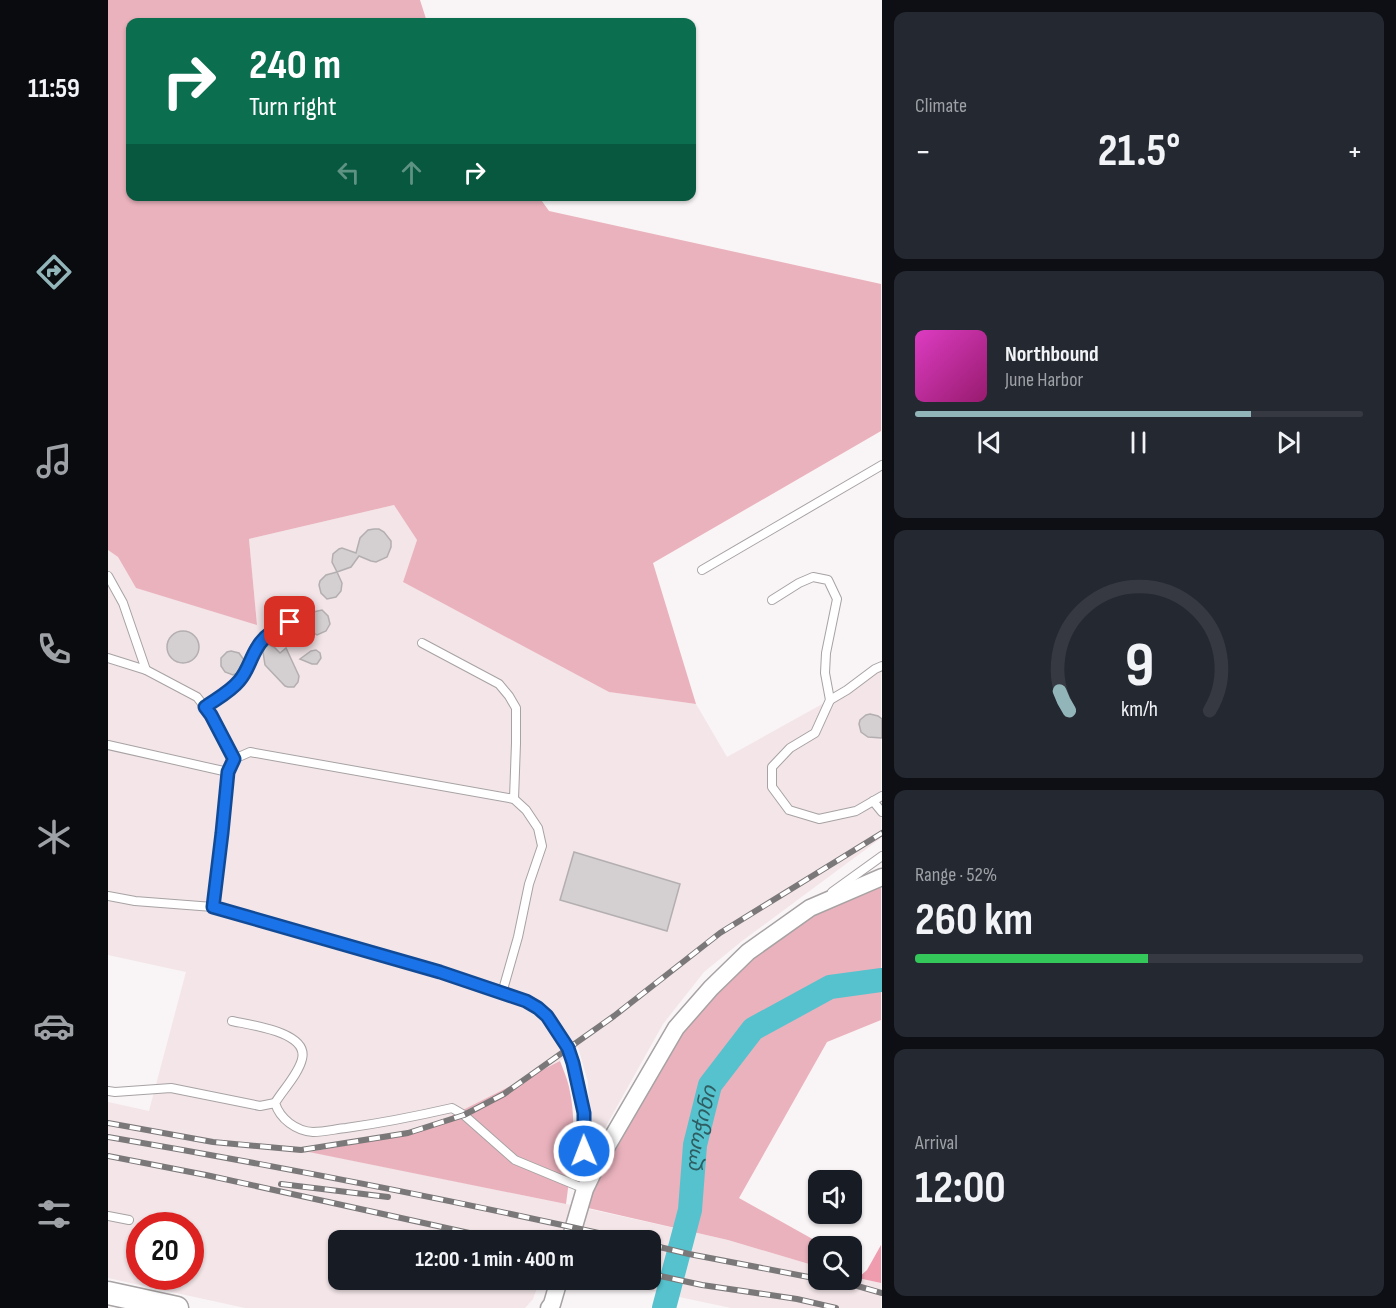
<!DOCTYPE html>
<meta charset="utf-8">
<style>
body{margin:0;font-family:"Sofia Sans Condensed","Noto Sans Georgian",sans-serif;background:#242831;color:#f1f3f6;height:100vh;display:flex;flex-direction:column;font-size:22px;white-space:nowrap}
*{box-sizing:border-box;margin:0}
p{font-size:20px;color:#9ea1a6}
.icon{flex:none;width:33px;height:33px;fill:none;stroke:currentColor;stroke-width:2;stroke-linecap:round;stroke-linejoin:round}
.map{position:relative;flex:1;overflow:hidden}
.details{display:flex;flex-direction:column;gap:12px;padding:12px;background:#0d0f14;width:514px}
.details>*{flex:none}
.top-card{position:absolute;left:18px;top:18px;width:570px;height:183px;border-radius:12px;box-shadow:0 2px 4px #0004;background:#0b6e4f;color:#fff;overflow:hidden}
.buttons{position:absolute;left:700px;top:1170px;display:grid;gap:12px}
.buttons a{display:grid;place-items:center;width:54px;height:54px;border-radius:12px;background:#171b24;box-shadow:0 2px 4px #0004;font-size:30px}
.speed{position:absolute;left:18px;top:1212px;display:flex;gap:12px;font-size:30px;font-weight:700;text-align:center}
.speed>*{display:grid;place-content:center;width:78px;height:78px;border-radius:50%;background:#171b24;box-shadow:0 2px 4px #0004;line-height:1}
.speed .limit{border:9px solid #d22;background:#fff;color:#111}
.pin{position:absolute;display:grid;place-items:center;width:51px;height:51px;color:#fff;margin:-26px;border-radius:12px;box-shadow:0 3px 9px #0006}
.me{position:absolute;width:66px;margin:-33px;rotate:359deg;stroke-linejoin:round;filter:drop-shadow(0 0 4px #0008)}
.turn{display:flex;align-items:center;gap:21px;height:126px;padding:0 24px;font-size:27px}
.turn .icon{width:78px;height:78px;stroke-width:2.5}
.turn b{display:block;font-size:42px;line-height:51px}
.lanes{display:flex;align-items:center;height:57px;padding:0 24px;background:#0003;justify-content:center;gap:30px;direction:ltr}
.lanes .off{opacity:.35}
.big{font-size:45px;font-weight:700;line-height:1.1}
.details .tile{flex:1;display:flex;flex-direction:column;justify-content:center;gap:9px;min-width:0;padding:0 21px;border-radius:12px;background:#242831}
.details .dial{align-items:center;gap:0}
.dial svg{height:156px;overflow:visible;fill:none;stroke:#363941;stroke-width:7;stroke-linecap:round;text-anchor:middle}
.dial text{fill:#f1f3f6;stroke:none}
.song{display:flex;align-items:center;gap:18px}
.cover{width:72px;height:72px;border-radius:9px;background:linear-gradient(135deg,hsl(310 70% 55%),hsl(320 70% 35%))}
.played{height:6px;border-radius:3px;background:linear-gradient(90deg,#92b5ba 75%,#363941 75%)}
.keys{display:flex;justify-content:space-around;direction:ltr}
.heat{display:flex;justify-content:space-between;align-items:center;font-size:33px;direction:ltr}
.charge{height:9px;border-radius:4px;background:linear-gradient(90deg,#34c759 52%,#363941 0)}
.trip{position:absolute;left:220px;top:1230px;width:333px;height:60px;border-radius:12px;background:#171b24;box-shadow:0 2px 4px #0004;font-weight:700;line-height:60px;text-align:center}
main{display:flex;flex:1;min-height:0}
.dock{display:flex;flex-direction:column;width:108px;justify-content:space-around;align-items:center;background:#090b0e;color:#9ea1a6}
.dock .icon{width:42px;height:42px}
.dock .on{color:#92b5ba}
.dock b{font-size:27px;color:#f1f3f6}
.map>svg:first-child{display:block}
.built{fill:#f3e5e8;fill-rule:evenodd}
.green{fill:#eab2bd}
.forest{fill:#ee9cae}
.lines{fill:none;stroke-linecap:round;stroke-linejoin:round}
.river{stroke:#55c2ce;stroke-width:24}
.building{fill:#d4cfd0;stroke:#b3afb0;stroke-width:1.5}
.lane-casing{stroke:#a7a2a3;stroke-width:10}
.street-casing{stroke:#a7a2a3;stroke-width:19}
.secondary-casing{stroke:#a7a2a3;stroke-width:25}
.lane{stroke:#fff;stroke-width:8}
.street{stroke:#fff;stroke-width:16}
.secondary{stroke:#fff;stroke-width:22}
.rail-casing{stroke:#7b7879;stroke-width:6}
.rail{stroke:#fff;stroke-width:4;stroke-dasharray:11;stroke-linecap:butt}
.route-casing{stroke:#114b97;stroke-width:15}
.route{stroke:#1a73e8;stroke-width:10}
.labels{text-anchor:middle;dominant-baseline:central;stroke-width:4.5;stroke-linejoin:round;paint-order:stroke}
.water-label{font-size:21px;font-style:italic;fill:#2e5d62;stroke:#fff}
</style>
<main>
<nav class="dock">
<b>11:59</b>
<svg class="icon on" aria-label="directions" viewBox="0 0 24 24"><path d="M12 3l9 9-9 9-9-9zM9 14v-3h6M13 9l2 2-2 2"/></svg>
<svg class="icon" aria-label="music" viewBox="0 0 24 24"><path d="M9 18V5l10-2v13"/><circle cx="6" cy="18" r="3"/><circle cx="16" cy="16" r="3"/></svg>
<svg class="icon" aria-label="phone" viewBox="0 0 24 24"><path d="M5 4h4l2 5-3 2q2 4 5 5l2-3 5 2v4C11 20 4 13 5 4z"/></svg>
<svg class="icon" aria-label="climate" viewBox="0 0 24 24"><path d="M12 3v18M4 7l16 10M4 17L20 7"/></svg>
<svg class="icon" aria-label="car" viewBox="0 0 24 24"><path d="M5 17H2v-5l4-1 3-4h7l3 4 3 1v5h-3M9 17h6M6 11h13"/><circle cx="7" cy="17" r="2"/><circle cx="17" cy="17" r="2"/></svg>
<svg class="icon" aria-label="filters" viewBox="0 0 24 24"><path d="M4 7h16M4 17h16"/><circle cx="9" cy="7" r="2"/><circle cx="15" cy="17" r="2"/></svg>
</nav>
<div class="map">
<svg width="774" height="1308" viewBox="0 0 774 1308">
<rect width="100%" height="100%" fill="#f9f4f5"/>
<path class="built" d="M286 505 309 540 295 582 501 692 588 704 619 757 763 677 773 666V838L634 941 596 972 555 1024 483 1153 480 1082 470 1047 452 1061 309 1133 203 1152 458 1204 620 1240 711 1267V1280H744V1276L773 1283V1308H623L492 1280H543V1240H231V1280H432L425 1299 417 1308H137L0 1278V1102L41 1111 78 972 0 955V550L10 557 28 588 149 624 141 539ZM32 1226H82V1276H32Z"/>
<g class="green">
<path d="M0 0H312L319 22H22V196L431 197 441 211 773 284V431L545 563 588 704 501 692 295 582 309 540 286 505 141 539 149 625 28 588 10 557 0 550Z"/>
<path d="M773 871V1020L719 1042 631 1198 717 1246H711V1267L620 1240 480 1208 486 1185 534 1103 573 1033 629 973 681 929Z"/>
<path d="M452 1061C455 1069 459 1078 461 1087 470 1126 463 1165 458 1204L201 1152 309 1133Z"/>
</g>
<path class="forest" d="M773 1245V1283L750 1278 759 1270Z"/>
<g class="lines">
<path class="river" id="s1" d="M556 1308 582 1210 587 1145 602 1085 645 1029 722 987 774 980"/>
</g>
<g class="building">
<path d="M266 529H271L276 532 283 541V547L279 557 268 562 263 561 251 556 243 567 229 572 234 583 233 591 228 597 219 599 213 593 211 585 212 581 218 575 229 572 224 562 225 554 231 549 234 548 248 553 252 538 260 530Z"/>
<path d="M214 610 220 616 222 624 218 631 209 635 200 629 198 621 202 614 205 612Z"/>
<circle cx="75" cy="647" r="16"/>
<path d="M161 645 166 647 172 653 178 648 191 676 190 682 186 687H180L177 686 157 665 155 652 157 647Z"/>
<path d="M208 650 212 653 213 658 209 664H204L192 659 203 651Z"/>
<path d="M123 651 131 653 136 660 129 673 125 675 117 672 113 666V658L119 652Z"/>
<path d="M762 714 770 716 774 719V738L760 737 753 732 751 724 752 720 758 715Z"/>
<path d="M466 852 572 884 559 931 452 900Z"/>
</g>
<g class="lines">
<g class="lane-casing">
<g id="lane">
<path d="M594 570 774 465"/>
<path d="M0 576 15 603 38 670"/>
<path d="M664 600 691 583 705 577 720 580 729 599 718 653 717 673 722 700 707 733 682 748 664 767V787L681 810 711 819 748 811 774 796"/>
<path d="M314 643 391 684 401 696 408 708V743L406 799"/>
<path d="M0 658 38 670 89 697 103 715 126 759"/>
<path d="M722 700 739 690 767 669 774 666"/>
<path d="M97 707C108 699 122 692 131 681 140 671 142 659 149 648 156 635 169 628 182 622"/>
<path d="M0 745 120 772"/>
<path d="M765 801 774 812"/>
<path d="M724 892 774 856"/>
<path d="M0 896 27 901 105 907 332 972 418 1001C481 1040 476 1124 477 1189L407 1160 356 1115 344 1108C309 1116 274 1123 238 1128 228 1129 216 1132 205 1132 188 1131 172 1119 167 1103 175 1090 191 1073 194 1059 201 1032 142 1025 124 1021"/>
<path d="M105 907 114 833 120 772 126 759 142 752 406 799 418 810 430 828 434 846 421 884 410 937 394 993"/>
<path d="M0 1091 7 1092 63 1088 152 1106 167 1103"/>
<path d="M0 1216 21 1220"/>
</g>
</g>
<g class="street-casing">
<g id="street">
<path d="M462 1240 477 1189 491 1160 568 1028 603 988 640 952 702 908 774 877"/>
<path d="M441 1308 444 1304 451 1280"/>
</g>
</g>
<g class="secondary-casing">
<path id="secondary" d="M0 1293 69 1308"/>
</g>
<use href="#lane" class="lane"/>
<use href="#street" class="street"/>
<use href="#secondary" class="secondary"/>
<g class="rail-casing">
<g id="rail">
<path d="M0 1123 105 1142 193 1150 300 1133 356 1115 396 1094 506 1016 612 933 774 833"/>
<path d="M0 1137C175 1167 349 1201 522 1240"/>
<path d="M0 1156 98 1175 393 1240"/>
<path d="M173 1184 280 1197"/>
<path d="M543 1245 581 1254 711 1279"/>
<path d="M543 1274 594 1285 689 1299 728 1308"/>
<path d="M715 1280 746 1285 774 1293"/>
</g>
</g>
<use href="#rail" class="rail"/>
</g>
<g class="lines">
<g class="route-casing">
<path id="route" d="M182 622C169 628 156 635 149 648 142 659 140 671 131 681 122 692 108 699 97 707L103 715 126 759 120 772 114 833 105 907 332 972 418 1001 430 1008 439 1016 460 1048 465 1063 476 1113V1151"/>
</g>
<use href="#route" class="route"/>
</g>
<g class="labels">
<g class="water-label">
<text stroke="none"><textPath href="#s1" startOffset="183">ლოჭინი</textPath></text>
</g>
</g>
</svg>
<div class="buttons">
<a><svg class="icon" aria-label="sound" viewBox="0 0 24 24"><path d="M4 9h4l5-4v14l-5-4H4zM17 9q2 3 0 6"/></svg></a>
<a><svg class="icon" aria-label="search" viewBox="0 0 24 24"><circle cx="10" cy="10" r="6"/><path d="M15 15l6 6"/></svg></a>
</div>
<div class="speed"><div class="limit">20</div></div>
<div class="pin" style="left:182px;top:622px;background:#d93025"><svg class="icon" aria-label="arrive" viewBox="0 0 24 24"><path d="M6 21V4h12l-3 4 3 4H6"/></svg></div>
<svg class="me" style="left:476px;top:1151px" viewBox="-20 -20 40 40"><circle r="17" fill="#1a73e8" stroke="#fff" stroke-width="3"/><path d="M0-11L8 9 0 5-8 9z" fill="#fff"/></svg>
<div class="trip">12:00 · 1 min · 400 m</div>
<div class="top-card">
<div class="turn"><svg class="icon" aria-label="right" viewBox="0 0 24 24"><path d="M7 20v-9h11M14 6l5 5-5 5"/></svg><div><b>240 m</b>Turn right</div></div>
<div class="lanes"><svg class="icon off" aria-label="left" viewBox="0 0 24 24"><path d="M17 20v-9H6M10 6l-5 5 5 5"/></svg><svg class="icon off" aria-label="ahead" viewBox="0 0 24 24"><path d="M12 20V5M6 11l6-6 6 6"/></svg><svg class="icon" aria-label="right" viewBox="0 0 24 24"><path d="M7 20v-9h11M14 6l5 5-5 5"/></svg></div>
</div>
</div>
<section class="details">
<div class="tile"><p>Climate</p>
<div class="heat"><a>−</a><b class="big">21.5°</b><a>+</a></div>
</div>
<div class="tile">
<div class="song"><i class="cover"></i><div><b>Northbound</b><p>June Harbor</p></div></div>
<div class="played"></div>
<div class="keys"><svg class="icon" aria-label="previous" viewBox="0 0 24 24"><path d="M18 5L8 12l10 7zM5 5v14"/></svg><svg class="icon" aria-label="pause" viewBox="0 0 24 24"><path d="M8 5v14M16 5v14"/></svg><svg class="icon" aria-label="next" viewBox="0 0 24 24"><path d="M6 5l10 7-10 7zM19 5v14"/></svg></div>
</div>
<div class="tile dial"><svg viewBox="0 0 100 80">
<path d="M14 69A42 42 0 1 1 86 69"/>
<path d="M14 69A42 42 0 0 1 9 59" stroke="#92b5ba"/>
<text x="50" y="56" font-size="32" font-weight="700">9</text>
<text x="50" y="72" font-size="11">km/h</text>
</svg></div>
<div class="tile"><p>Range · 52%</p><b class="big">260 km</b><div class="charge"></div></div>
<div class="tile"><p>Arrival</p><b class="big">12:00</b></div>
</section>
</main>
